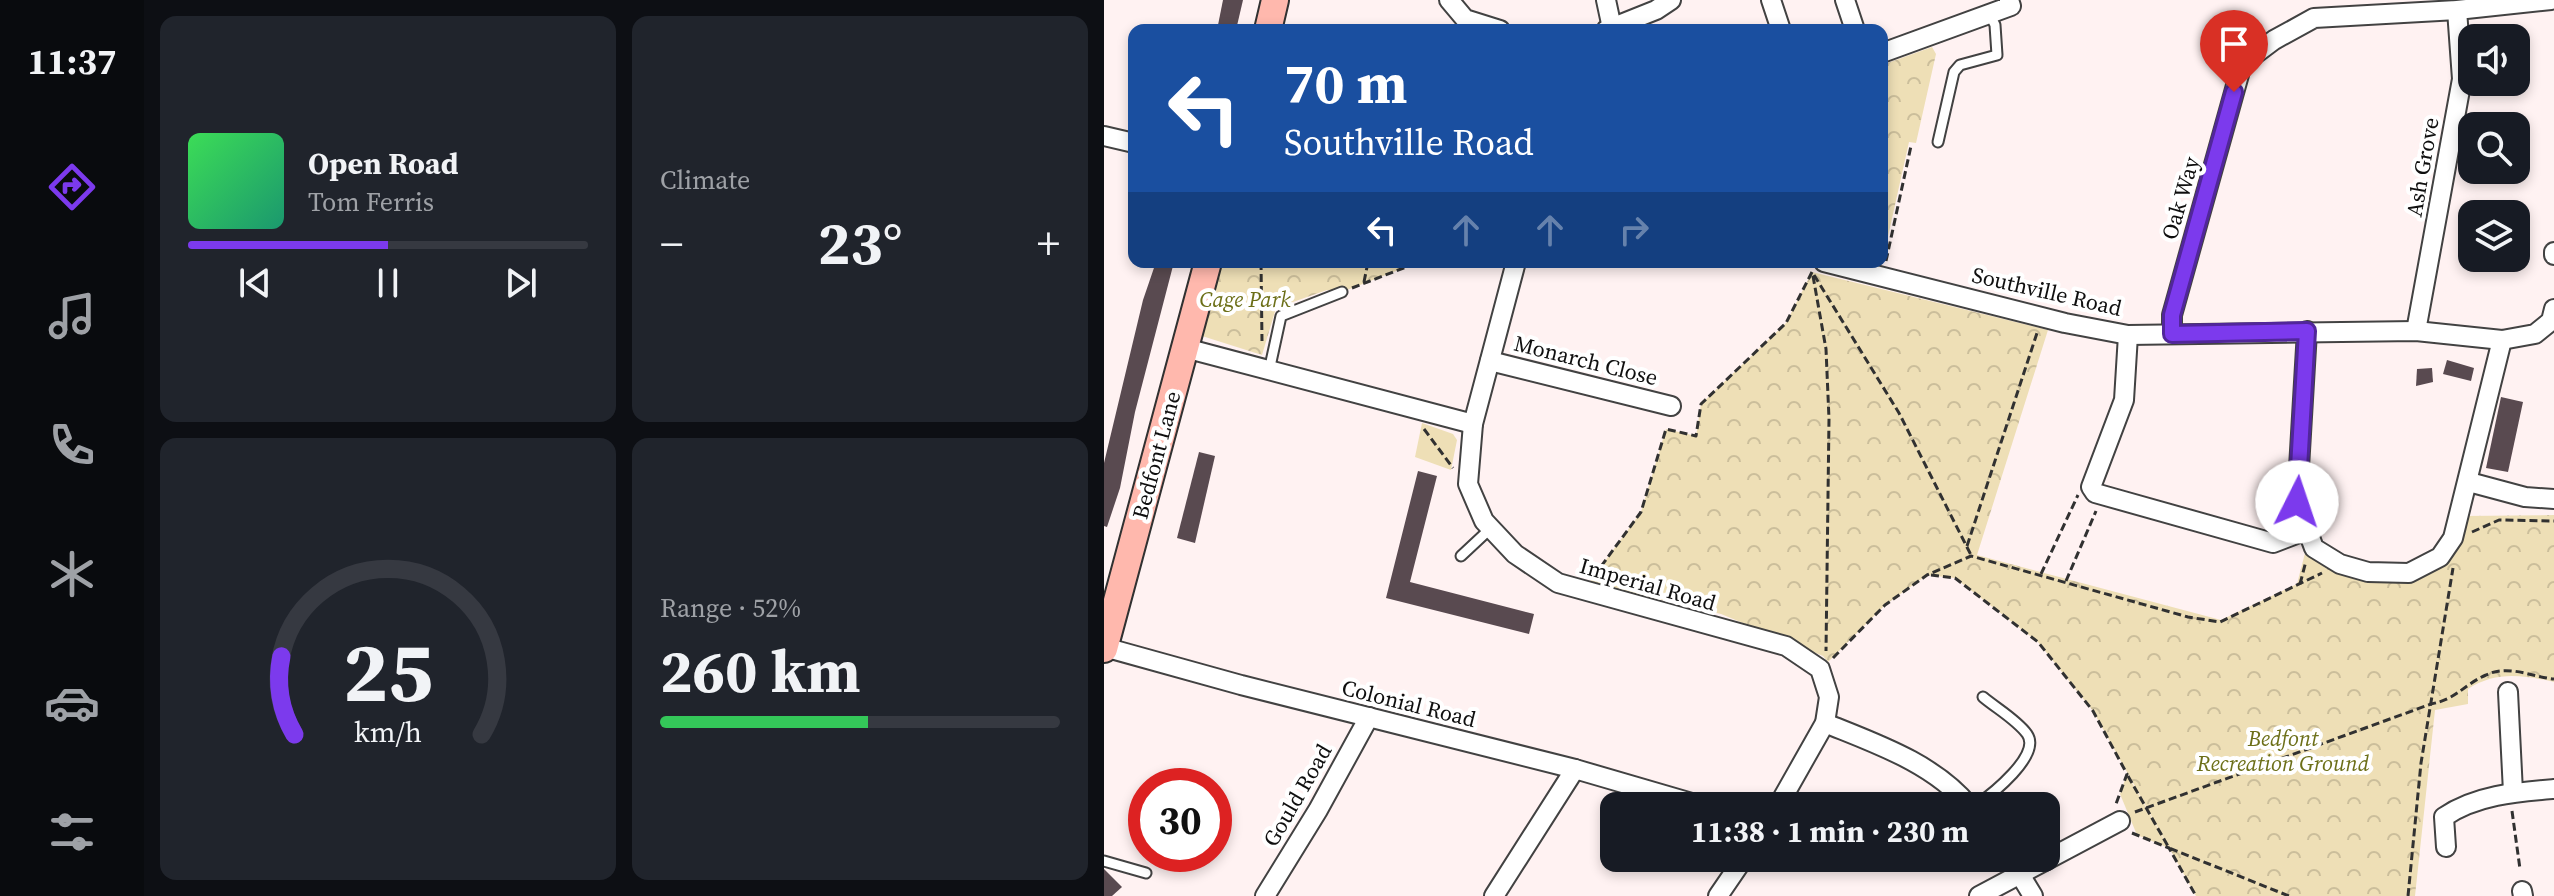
<!DOCTYPE html>
<meta charset="utf-8">
<style>
body{margin:0;font-family:"Source Serif 4",serif;background:#20242c;color:#f1f3f6;height:100vh;display:flex;flex-direction:column;font-size:30px;white-space:nowrap}
*{box-sizing:border-box;margin:0}
p{font-size:26px;color:#9ea1a6}
.icon{flex:none;width:44px;height:44px;fill:none;stroke:currentColor;stroke-width:2;stroke-linecap:round;stroke-linejoin:round}
.map{position:relative;flex:1;overflow:hidden}
.side{display:flex;flex-direction:column;gap:16px;padding:16px;background:#0d0f14;width:960px}
.side>*{flex:none}
.guide{position:absolute;left:24px;top:24px;width:760px;height:244px;border-radius:16px;box-shadow:0 4px 12px #0003;background:#1a4fa0;color:#fff;overflow:hidden}
.tools{position:absolute;left:1354px;top:24px;display:grid;gap:16px}
.tools a{display:grid;place-items:center;width:72px;height:72px;border-radius:16px;background:#171b24;box-shadow:0 4px 12px #0003;font-size:40px}
.speed{position:absolute;left:24px;top:768px;display:flex;gap:16px;font-size:40px;font-weight:700;text-align:center}
.speed>*{display:grid;place-content:center;width:104px;height:104px;border-radius:50%;background:#171b24;box-shadow:0 4px 12px #0003;line-height:1}
.speed .limit{border:12px solid #d22;background:#fff;color:#111}
.pin{position:absolute;display:grid;place-items:center;width:68px;height:68px;color:#fff;margin:-82px -34px;border-radius:50% 50% 50% 0;rotate:-45deg;box-shadow:0 0 8px #0007}
.pin .icon{rotate:45deg}
.me{position:absolute;width:88px;margin:-44px;rotate:4deg;stroke-linejoin:round;filter:drop-shadow(0 0 6px #0008)}
.turn{display:flex;align-items:center;gap:28px;height:168px;padding:0 24px;font-size:36px}
.turn .icon{width:104px;height:104px;stroke-width:2.5}
.turn b{display:block;font-size:56px;line-height:68px}
.lanes{display:flex;align-items:center;height:76px;padding:0 24px;background:#0003;justify-content:center;gap:40px;direction:ltr}
.lanes .off{opacity:.35}
.big{font-size:60px;font-weight:700;line-height:1.1}
.side .card{flex:1;display:flex;flex-direction:column;justify-content:center;gap:12px;min-width:0;padding:0 28px;border-radius:16px;background:#20242c}
.side .dial{align-items:center;gap:0}
.dial svg{height:208px;overflow:visible;fill:none;stroke:#363941;stroke-width:7;stroke-linecap:round;text-anchor:middle}
.dial text{fill:#f1f3f6;stroke:none}
.song{display:flex;align-items:center;gap:24px}
.cover{width:96px;height:96px;border-radius:12px;background:linear-gradient(135deg,hsl(130 70% 55%),hsl(160 70% 35%))}
.played{height:8px;border-radius:4px;background:linear-gradient(90deg,#7c3aed 50%,#363941 50%)}
.keys{display:flex;justify-content:space-around;direction:ltr}
.heat{display:flex;justify-content:space-between;align-items:center;font-size:44px;direction:ltr}
.charge{height:12px;border-radius:6px;background:linear-gradient(90deg,#34c759 52%,#363941 0)}
.side .tiles{flex:1;display:grid;gap:16px;grid-template-columns:repeat(2,1fr)}
.trip{position:absolute;left:496px;top:792px;width:460px;height:80px;border-radius:16px;background:#171b24;box-shadow:0 4px 12px #0003;font-weight:700;line-height:80px;text-align:center}
main{display:flex;flex:1;min-height:0}
.menu{display:flex;flex-direction:column;width:144px;justify-content:space-around;align-items:center;background:#090b0e;color:#9ea1a6}
.menu .icon{width:56px;height:56px}
.menu .on{color:#7c3aed}
.menu b{font-size:36px;color:#f1f3f6}
.map>svg:first-child{display:block}
.grass{fill:#eedfb6}
.park{fill:url(#park-crowns)}
.building{fill:#594a50}
.lines{fill:none;stroke-linecap:round;stroke-linejoin:round}
.lane-casing{stroke:#424242;stroke-width:13}
.street-casing{stroke:#424242;stroke-width:22}
.secondary-casing{stroke:#313131;stroke-width:30}
.path{stroke:#313131;stroke-width:3;stroke-dasharray:8 4;stroke-linecap:butt}
.lane{stroke:#fff;stroke-width:9}
.street{stroke:#fff;stroke-width:18}
.secondary{stroke:#ffb8ad;stroke-width:26}
.route-casing{stroke:#51269a;stroke-width:20}
.route{stroke:#7c3aed;stroke-width:14}
.labels{text-anchor:middle;dominant-baseline:central;stroke-width:8;stroke-linejoin:round;paint-order:stroke}
.street-label{font-size:22px;fill:#0f0f0f;stroke:#fff}
.park-label{font-size:22px;font-style:italic;fill:#6c6f18;stroke:#fff}
</style>
<main>
<nav class="menu">
<b>11:37</b>
<svg class="icon on" aria-label="directions" viewBox="0 0 24 24"><path d="M12 3l9 9-9 9-9-9zM9 14v-3h6M13 9l2 2-2 2"/></svg>
<svg class="icon" aria-label="music" viewBox="0 0 24 24"><path d="M9 18V5l10-2v13"/><circle cx="6" cy="18" r="3"/><circle cx="16" cy="16" r="3"/></svg>
<svg class="icon" aria-label="phone" viewBox="0 0 24 24"><path d="M5 4h4l2 5-3 2q2 4 5 5l2-3 5 2v4C11 20 4 13 5 4z"/></svg>
<svg class="icon" aria-label="climate" viewBox="0 0 24 24"><path d="M12 3v18M4 7l16 10M4 17L20 7"/></svg>
<svg class="icon" aria-label="car" viewBox="0 0 24 24"><path d="M5 17H2v-5l4-1 3-4h7l3 4 3 1v5h-3M9 17h6M6 11h13"/><circle cx="7" cy="17" r="2"/><circle cx="17" cy="17" r="2"/></svg>
<svg class="icon" aria-label="filters" viewBox="0 0 24 24"><path d="M4 7h16M4 17h16"/><circle cx="9" cy="7" r="2"/><circle cx="15" cy="17" r="2"/></svg>
</nav>
<section class="side">
<div class="tiles">
<div class="card">
<div class="song"><i class="cover"></i><div><b>Open Road</b><p>Tom Ferris</p></div></div>
<div class="played"></div>
<div class="keys"><svg class="icon" aria-label="previous" viewBox="0 0 24 24"><path d="M18 5L8 12l10 7zM5 5v14"/></svg><svg class="icon" aria-label="pause" viewBox="0 0 24 24"><path d="M8 5v14M16 5v14"/></svg><svg class="icon" aria-label="next" viewBox="0 0 24 24"><path d="M6 5l10 7-10 7zM19 5v14"/></svg></div>
</div>
<div class="card"><p>Climate</p>
<div class="heat"><a>−</a><b class="big">23°</b><a>+</a></div>
</div>
<div class="card dial"><svg viewBox="0 0 100 80">
<path d="M14 69A42 42 0 1 1 86 69"/>
<path d="M14 69A42 42 0 0 1 9 39" stroke="#7c3aed"/>
<text x="50" y="56" font-size="32" font-weight="700">25</text>
<text x="50" y="72" font-size="11">km/h</text>
</svg></div>
<div class="card"><p>Range · 52%</p><b class="big">260 km</b><div class="charge"></div></div>
</div>
</section>
<div class="map">
<svg width="1450" height="896" viewBox="0 0 1450 896">
<defs>
<pattern id="park-crowns" width="20" height="18" patternUnits="userSpaceOnUse" patternTransform="scale(2)"><rect width="20" height="18" fill="#eedfb6"/><path d="M2 6a3 3 0 1 1 6 0M12 15a3 3 0 1 1 6 0" fill="none" stroke="#cbbe9b"/></pattern>
</defs>
<rect width="100%" height="100%" fill="#fff2f2"/>
<g class="grass">
<path d="M318 423 349 434 353 440 347 470 311 457Z"/>
<path d="M1023 774 1065 848 1033 835 1016 794Z"/>
</g>
<g class="park">
<path d="M828 47 832 54 812 143 805 142 777 268 754 262H778V65Z"/>
<path d="M117 262H315L238 292 223 290 172 308 158 355 98 336Z"/>
<path d="M708 272 944 330 873 555 1117 620 1193 584 1201 553 1232 571 1300 579 1350 554 1359 516 1450 515V682C1418 675 1392 671 1364 689V704L1331 710 1311 896H1092L989 711 934 642 851 578 823 575 781 605 724 662 719 656 617 614 485 583 537 512 562 429 592 436 597 404 682 323Z"/>
</g>
<g class="building">
<path d="M119 0H139L132 30H113Z"/>
<path d="M52 262H70L31 412 16 488 3 527 0 526V463L39 300Z"/>
<path d="M1343 360 1370 368 1367 381 1339 374Z"/>
<path d="M1328 368 1329 382 1312 386 1313 369Z"/>
<path d="M1397 397 1419 402 1404 472 1382 468Z"/>
<path d="M95 452 111 456 91 543 73 538Z"/>
<path d="M314 471 333 476 306 582 430 614 425 634 282 598Z"/>
<path d="M0 869 18 887 8 896H0Z"/>
</g>
<g class="lines">
<g class="lane-casing">
<g id="lane">
<path d="M834 142 850 72 856 65 893 55 891 25 886 15"/>
<path d="M165 371 177 316 238 292"/>
<path d="M357 556 387 528"/>
<path d="M871 806C887 795 938 755 923 734 913 720 892 708 879 697"/>
<path d="M0 861 42 873"/>
</g>
</g>
<g class="street-casing">
<g id="street">
<path d="M345 0 361 19 396 30"/>
<path d="M502 0 508 28"/>
<path d="M667 0 677 30"/>
<path d="M741 0 751 30"/>
<path d="M502 30 552 10 567 0"/>
<path d="M778 53 907 6 905 0"/>
<path d="M0 136 30 143"/>
<path d="M1450 252V255"/>
<path d="M412 262 369 424 364 484 380 521 411 554 454 583 682 646 716 669 725 697 721 723 674 806"/>
<path d="M720 262 961 323 1024 335 1312 331 1398 340 1431 334 1447 321 1450 309"/>
<path d="M1203 331 1193 502 1210 548 1236 564 1264 572 1305 573 1336 557 1349 538 1398 340"/>
<path d="M1312 331 1358 79 1353 10"/>
<path d="M1068 334V315L1138 64 1170 40 1210 18 1353 10 1447 0"/>
<path d="M1024 335 1020 400 987 487 991 493 1169 543 1203 530"/>
<path d="M81 348 369 424"/>
<path d="M386 361 567 406"/>
<path d="M1365 482 1421 497 1450 499"/>
<path d="M0 647 137 685 471 769 598 806"/>
<path d="M1404 692 1409 792"/>
<path d="M721 723C770 743 830 763 865 806"/>
<path d="M1342 847 1340 817C1372 795 1413 792 1450 789"/>
<path d="M906 858 929 896"/>
<path d="M1418 891 1419 896"/>
<path d="M161 896 214 810 265 717"/>
<path d="M390 896 471 769"/>
<path d="M614 896 640 858"/>
<path d="M875 896 1016 821"/>
</g>
</g>
<g class="secondary-casing">
<g id="secondary">
<path d="M164 30 171 0"/>
<path d="M0 649 104 262"/>
</g>
</g>
<g class="path">
<path d="M782 261 807 146"/>
<path d="M157 262 158 341"/>
<path d="M710 275 795 413 867 555"/>
<path d="M709 276 722 349 725 419 722 651"/>
<path d="M260 282 264 262"/>
<path d="M248 288 315 262"/>
<path d="M320 429 349 468"/>
<path d="M1368 532 1395 520 1450 521"/>
<path d="M863 546 933 333"/>
<path d="M937 574 974 495"/>
<path d="M827 575 851 578 934 642 989 711 1023 774 1012 804"/>
<path d="M490 576 537 512 562 429 592 436 597 404 682 323 708 272"/>
<path d="M962 581 992 511"/>
<path d="M1196 584 1202 561"/>
<path d="M729 658 781 605 823 575 867 556 1084 617 1116 622 1218 573"/>
<path d="M1024 776 1065 848 1185 896"/>
<path d="M1408 811 1416 869"/>
<path d="M1031 812 1327 704C1353 699 1359 685 1382 675 1405 664 1427 677 1450 679"/>
<path d="M1028 833 1065 848 1092 896"/>
<path d="M1304 896 1317 763 1349 568"/>
</g>
<use href="#lane" class="lane"/>
<use href="#street" class="street"/>
<use href="#secondary" class="secondary"/>
</g>
<g class="lines">
<g class="route-casing">
<path id="route" d="M1130 92 1068 315V334L1203 331 1193 502"/>
</g>
<use href="#route" class="route"/>
</g>
<g class="labels">
<g class="street-label">
<text transform="translate(1318 167) rotate(-80)">Ash Grove</text>
<text transform="translate(1076 198) rotate(-74)">Oak Way</text>
<text transform="translate(943 291) rotate(13)">Southville Road</text>
<text transform="translate(482 360) rotate(14)">Monarch Close</text>
<text transform="translate(52 455) rotate(-75)">Bedfont Lane</text>
<text transform="translate(544 584) rotate(16)">Imperial Road</text>
<text transform="translate(305 703) rotate(14)">Colonial Road</text>
<text transform="translate(193 795) rotate(-60)">Gould Road</text>
</g>
<g class="park-label">
<text x="141" y="299">Cage Park</text>
<text x="1179" y="738">Bedfont<tspan x="1179" dy="25">Recreation Ground</tspan></text>
</g>
</g>
</svg>
<div class="tools">
<a><svg class="icon" aria-label="sound" viewBox="0 0 24 24"><path d="M4 9h4l5-4v14l-5-4H4zM17 9q2 3 0 6"/></svg></a>
<a><svg class="icon" aria-label="search" viewBox="0 0 24 24"><circle cx="10" cy="10" r="6"/><path d="M15 15l6 6"/></svg></a>
<a><svg class="icon" aria-label="layers" viewBox="0 0 24 24"><path d="M12 4l9 5-9 5-9-5zM3 14l9 5 9-5"/></svg></a>
</div>
<div class="speed"><div class="limit">30</div></div>
<div class="pin" style="left:1130px;top:92px;background:#d93025"><svg class="icon" aria-label="arrive" viewBox="0 0 24 24"><path d="M6 21V4h12l-3 4 3 4H6"/></svg></div>
<svg class="me" style="left:1193px;top:502px" viewBox="-20 -20 40 40"><circle r="19" fill="#fff"/><path d="M0-13L10 11 0 6-10 11z" fill="#7c3aed"/></svg>
<div class="trip">11:38 · 1 min · 230 m</div>
<div class="guide">
<div class="turn"><svg class="icon" aria-label="left" viewBox="0 0 24 24"><path d="M17 20v-9H6M10 6l-5 5 5 5"/></svg><div><b>70 m</b>Southville Road</div></div>
<div class="lanes"><svg class="icon" aria-label="left" viewBox="0 0 24 24"><path d="M17 20v-9H6M10 6l-5 5 5 5"/></svg><svg class="icon off" aria-label="ahead" viewBox="0 0 24 24"><path d="M12 20V5M6 11l6-6 6 6"/></svg><svg class="icon off" aria-label="ahead" viewBox="0 0 24 24"><path d="M12 20V5M6 11l6-6 6 6"/></svg><svg class="icon off" aria-label="right" viewBox="0 0 24 24"><path d="M7 20v-9h11M14 6l5 5-5 5"/></svg></div>
</div>
</div>
</main>
